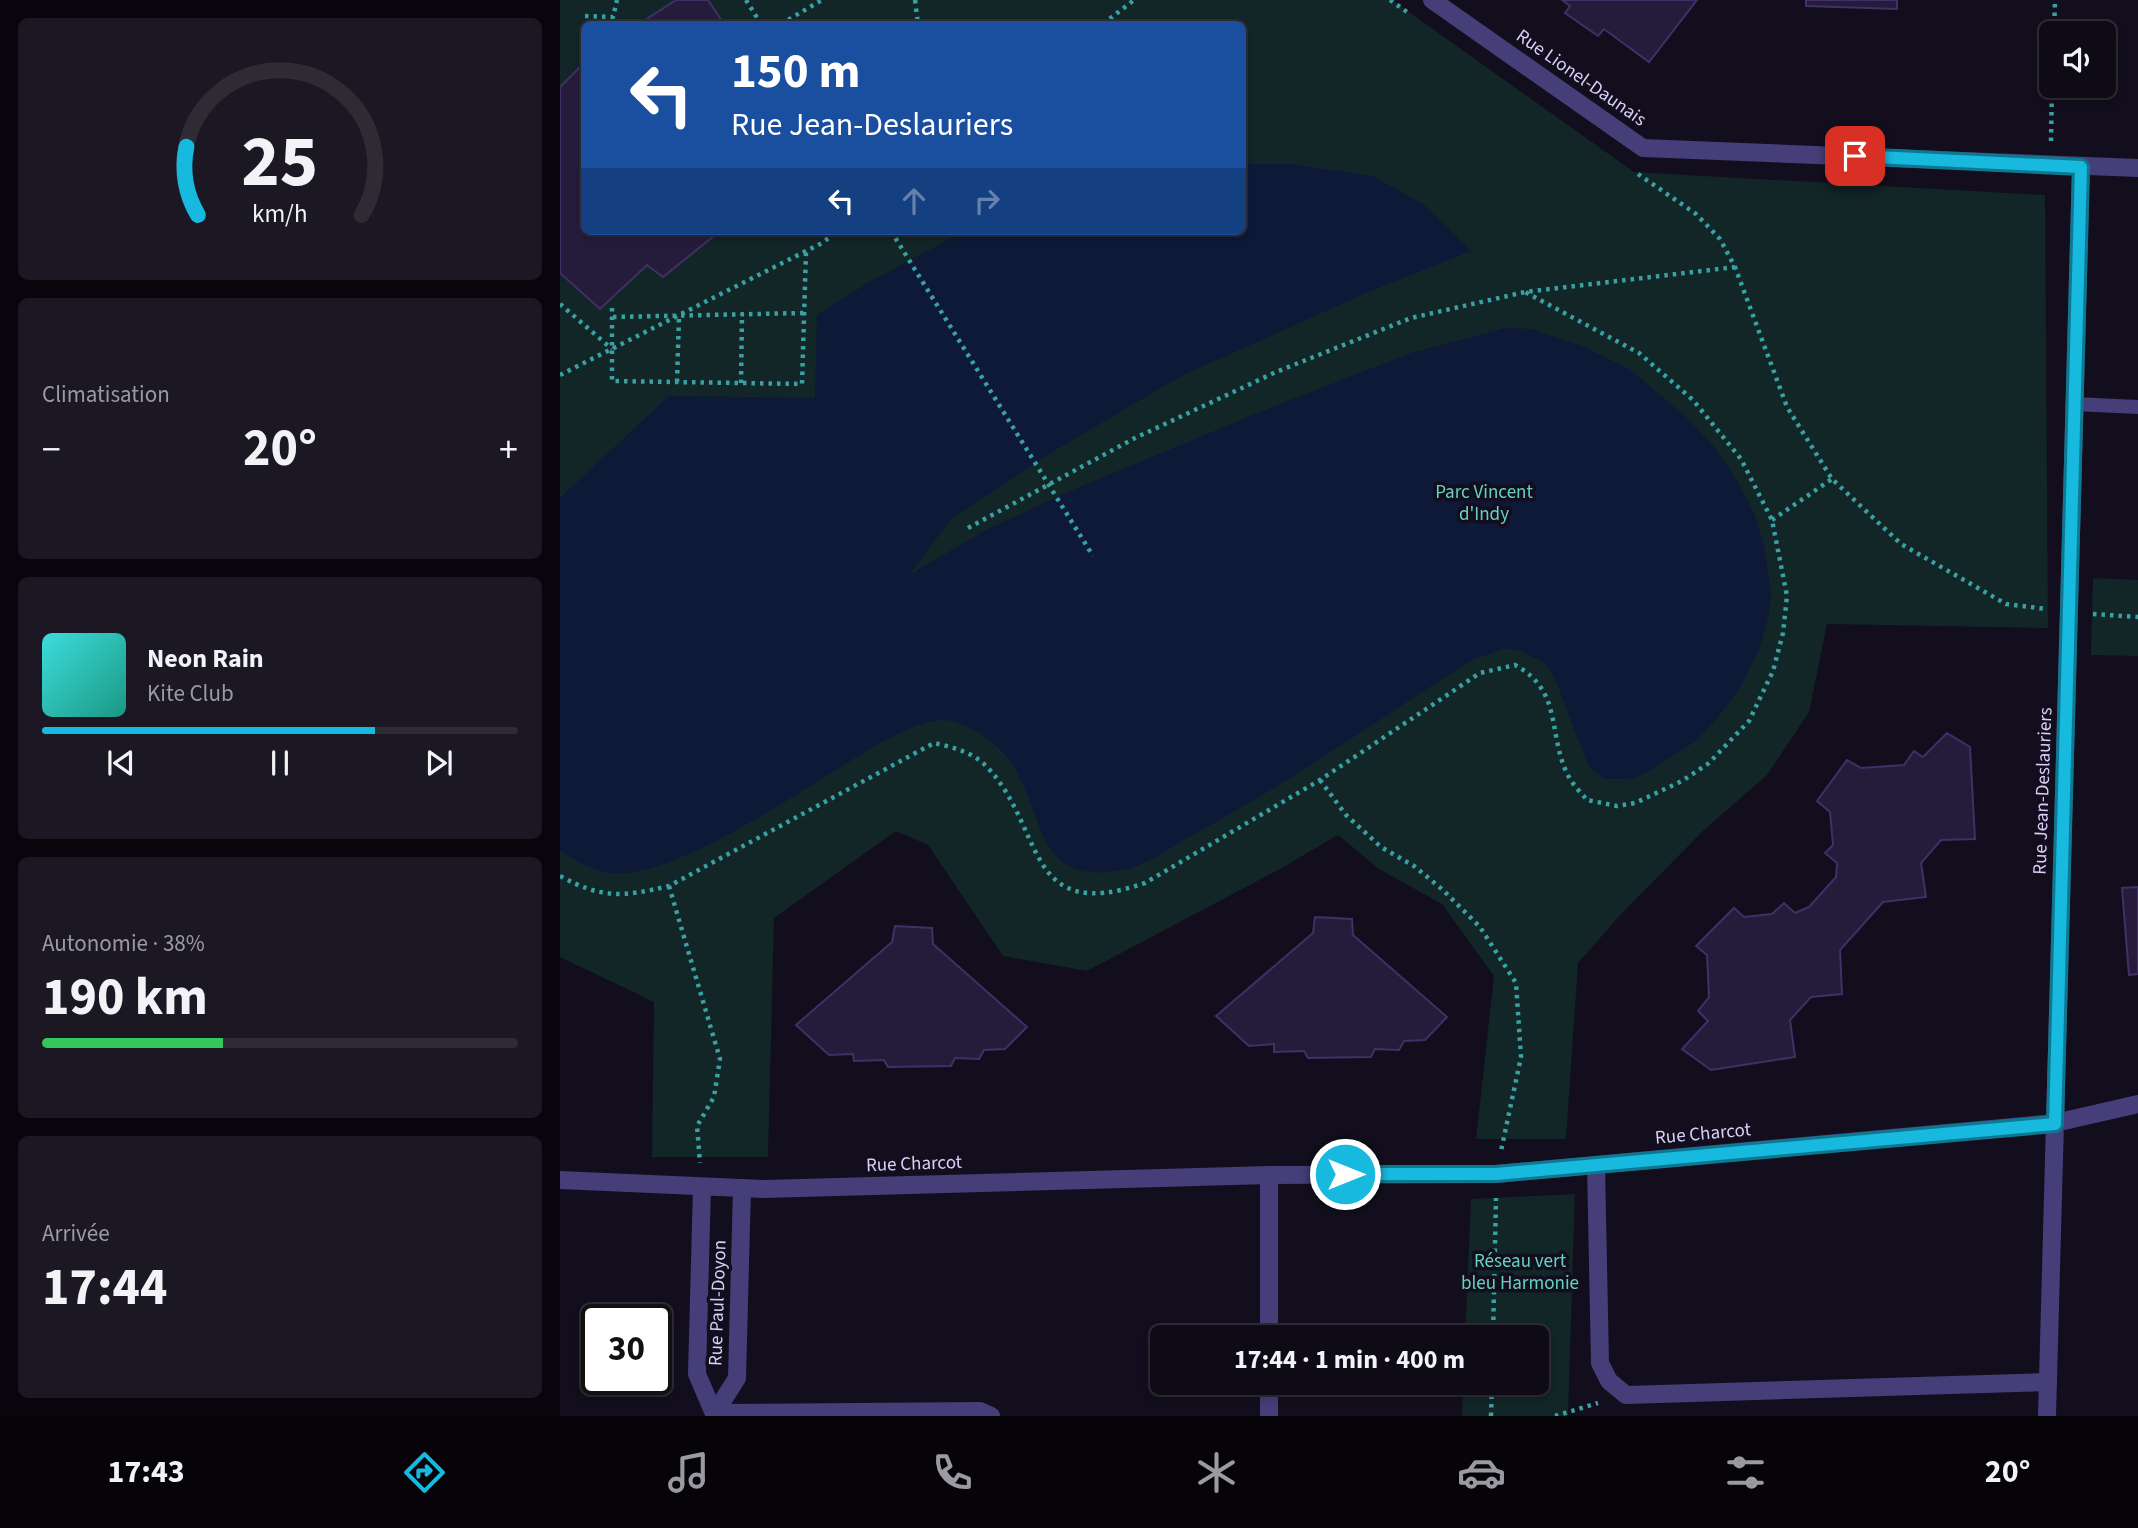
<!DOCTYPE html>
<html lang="fr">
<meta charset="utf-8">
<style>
body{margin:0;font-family:"Source Sans 3",sans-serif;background:#1c1823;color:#f1f3f6;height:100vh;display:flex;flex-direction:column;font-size:26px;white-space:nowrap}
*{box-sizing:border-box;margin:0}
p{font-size:23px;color:#9b9aa1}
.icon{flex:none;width:38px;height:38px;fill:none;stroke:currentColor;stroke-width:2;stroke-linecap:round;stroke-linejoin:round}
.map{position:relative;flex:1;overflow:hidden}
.drawer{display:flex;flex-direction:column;gap:18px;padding:18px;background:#08060c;width:560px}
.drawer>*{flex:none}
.guide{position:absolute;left:21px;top:21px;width:665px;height:214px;border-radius:10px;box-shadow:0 4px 10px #0003,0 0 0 2px #2e2b35;background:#1a4fa0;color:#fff;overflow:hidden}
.buttons{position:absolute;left:1479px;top:21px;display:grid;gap:14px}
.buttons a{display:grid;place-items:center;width:77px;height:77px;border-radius:10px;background:#0e0a16;box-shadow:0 4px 10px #0003,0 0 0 2px #2e2b35;font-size:35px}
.speed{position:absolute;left:21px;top:1304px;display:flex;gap:14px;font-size:35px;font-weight:700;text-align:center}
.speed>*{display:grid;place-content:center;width:91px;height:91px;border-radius:50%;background:#0e0a16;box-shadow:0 4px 10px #0003,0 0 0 2px #2e2b35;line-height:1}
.speed .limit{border:4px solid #111;border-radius:10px;background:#fff;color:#111}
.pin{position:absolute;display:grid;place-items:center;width:60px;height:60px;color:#fff;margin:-30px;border-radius:14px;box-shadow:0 4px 10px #0006}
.me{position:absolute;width:77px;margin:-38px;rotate:90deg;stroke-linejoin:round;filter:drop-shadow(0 0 5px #0008)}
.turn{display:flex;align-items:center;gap:24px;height:147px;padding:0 35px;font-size:32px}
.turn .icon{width:91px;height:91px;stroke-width:2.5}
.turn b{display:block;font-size:49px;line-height:60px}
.lanes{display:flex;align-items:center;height:66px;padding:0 35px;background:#0003;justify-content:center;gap:35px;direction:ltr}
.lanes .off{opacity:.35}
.big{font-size:52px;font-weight:700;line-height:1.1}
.drawer .tile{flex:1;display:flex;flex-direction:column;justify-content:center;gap:10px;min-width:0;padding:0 24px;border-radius:10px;background:#1c1823}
.drawer .dial{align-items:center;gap:0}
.dial svg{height:182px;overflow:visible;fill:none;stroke:#2e2b35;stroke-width:7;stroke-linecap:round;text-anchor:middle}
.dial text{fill:#f1f3f6;stroke:none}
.song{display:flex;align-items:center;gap:21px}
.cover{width:84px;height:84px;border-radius:10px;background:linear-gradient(135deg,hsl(180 70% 55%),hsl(170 70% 35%))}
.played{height:7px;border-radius:4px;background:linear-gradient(90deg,#17b9df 70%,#2e2b35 70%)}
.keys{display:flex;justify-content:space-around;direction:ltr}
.heat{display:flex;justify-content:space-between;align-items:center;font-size:38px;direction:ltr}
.charge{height:10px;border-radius:5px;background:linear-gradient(90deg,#34c759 38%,#2e2b35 0)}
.trip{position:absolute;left:590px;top:1325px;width:399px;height:70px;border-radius:10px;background:#0e0a16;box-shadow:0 4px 10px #0003,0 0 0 2px #2e2b35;font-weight:700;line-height:70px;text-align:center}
.dock{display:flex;height:112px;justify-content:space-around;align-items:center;background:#060409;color:#9b9aa1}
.dock .icon{width:49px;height:49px}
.dock .selected{color:#17b9df}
.dock b{font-size:32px;color:#f1f3f6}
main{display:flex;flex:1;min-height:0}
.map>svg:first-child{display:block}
.green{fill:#122527;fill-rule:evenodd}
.water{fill:#0d1937}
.building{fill:#251c3c;stroke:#403066;stroke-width:2}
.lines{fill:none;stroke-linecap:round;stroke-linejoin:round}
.path{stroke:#39a1a4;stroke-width:4.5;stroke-dasharray:3.5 5;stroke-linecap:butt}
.lane{stroke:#453e78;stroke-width:14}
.street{stroke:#453e78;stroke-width:18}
.route-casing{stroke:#0f7891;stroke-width:18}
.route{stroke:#17b9df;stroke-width:12}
.labels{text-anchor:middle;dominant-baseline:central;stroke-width:7;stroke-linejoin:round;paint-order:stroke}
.street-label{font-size:19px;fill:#d8cffa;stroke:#120e1d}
.park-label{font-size:19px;fill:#63d2c0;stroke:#120e1d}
</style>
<main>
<section class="drawer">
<div class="tile dial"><svg viewBox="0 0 100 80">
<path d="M14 69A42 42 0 1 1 86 69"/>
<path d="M14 69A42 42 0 0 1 9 39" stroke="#17b9df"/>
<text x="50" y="56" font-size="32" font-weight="700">25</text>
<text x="50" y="72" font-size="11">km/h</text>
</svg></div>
<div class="tile"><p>Climatisation</p>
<div class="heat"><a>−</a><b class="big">20°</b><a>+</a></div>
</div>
<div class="tile">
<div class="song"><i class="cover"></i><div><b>Neon Rain</b><p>Kite Club</p></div></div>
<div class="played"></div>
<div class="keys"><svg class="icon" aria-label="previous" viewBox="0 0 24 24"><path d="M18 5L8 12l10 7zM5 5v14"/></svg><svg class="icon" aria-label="pause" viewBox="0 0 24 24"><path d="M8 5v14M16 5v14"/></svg><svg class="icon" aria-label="next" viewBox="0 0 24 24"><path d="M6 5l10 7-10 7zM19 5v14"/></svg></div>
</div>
<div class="tile"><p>Autonomie · 38%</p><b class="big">190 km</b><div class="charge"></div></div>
<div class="tile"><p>Arrivée</p><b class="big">17:44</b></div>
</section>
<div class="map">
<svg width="1578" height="1416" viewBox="0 0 1578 1416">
<rect width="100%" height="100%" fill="#120e1d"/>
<g class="green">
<path d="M0 0H832L1074 172 1485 195 1488 628 1267 624 1249 712 1207 775 1144 830 1063 912 1018 963 1006 1139H916L934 976 882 904 819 869 778 835 720 869 527 971 443 956 368 845 336 831 214 918 208 1157H92L94 1002 0 957ZM24 24H682V231H24Z"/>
<path d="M1533 578 1578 580V656L1531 655Z"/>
<path d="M1015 1194 1008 1416H902L903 1383 976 1382V1337H905L911 1199Z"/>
</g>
<path class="water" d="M683 164H730L812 176 863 204 911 251 806 293 619 377 494 451 391 519 349 575 426 530 515 489 700 412 851 353 946 328 971 329 1022 346 1071 370 1127 418 1155 448 1178 482 1194 513 1204 546 1211 595 1208 618 1199 650 1181 686 1159 716 1136 741 1087 772 1071 779H1044L1029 767 994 676 983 662 961 651 946 648 914 659C821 717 731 782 634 834 613 846 589 864 566 869 472 890 487 812 449 760 441 749 428 739 416 731 405 725 393 719 380 720 350 724 320 743 295 758 242 790 109 882 49 873 30 870 15 860 0 850V498L109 396 255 398 257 315 311 281 405 231H682Z"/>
<g class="building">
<path d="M116 0H148L164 24H79Z"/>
<path d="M1002 0H1137L1089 62 1044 29 1038 36 1005 13 1010 6Z"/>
<path d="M1246 0H1337V9L1246 6Z"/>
<path d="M24 63V231H160L103 277 87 265 40 309 0 273V87Z"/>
<path d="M1387 733 1410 747 1415 839 1381 840 1361 863 1366 897 1323 902 1280 950 1282 994 1251 997 1230 1020 1235 1057 1151 1070 1122 1049 1148 1021 1138 1011 1149 997 1147 955 1136 946 1174 908 1184 917 1212 914 1224 903 1235 913 1249 907 1276 877 1277 863 1265 853 1273 845 1270 812 1257 801 1287 760 1301 768 1344 765 1354 751 1363 757Z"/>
<path d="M1578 887V974L1569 975 1562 888Z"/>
<path d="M755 917 792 919 793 935 887 1017 865 1040 844 1041 839 1050 815 1049 811 1057 748 1058 744 1051 714 1052V1044L689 1046 656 1016 753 933Z"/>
<path d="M335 926 372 928 373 944 467 1027 445 1049 424 1050 419 1059 395 1058 391 1066 328 1067 324 1060 294 1061 293 1054 269 1055 236 1025 332 942Z"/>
</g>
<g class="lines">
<g class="path">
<path d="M186 0 201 24"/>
<path d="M355 0 358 24"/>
<path d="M830 0 850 14"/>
<path d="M25 16 53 17 57 0"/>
<path d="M221 24 262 0"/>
<path d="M543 24 574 0"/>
<path d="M1494 33 1495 0"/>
<path d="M1491 141 1492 86"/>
<path d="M1078 174 1136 214 1160 239 1175 267 1227 407 1272 479 1341 544 1446 604 1486 609"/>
<path d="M331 231 533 556"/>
<path d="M0 304 52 349"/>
<path d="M52 308V381L242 384 246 252"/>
<path d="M53 317 244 313"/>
<path d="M0 375 262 243 278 231"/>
<path d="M117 382 119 316"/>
<path d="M181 383 182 314"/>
<path d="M1212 520 1272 479"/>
<path d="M408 528 575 438 716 372 851 318 965 292 1175 267"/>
<path d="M1533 614 1578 617"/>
<path d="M760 780 786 815 821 847 854 866 883 890 920 927 956 983 961 1057 941 1151"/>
<path d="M0 876C42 899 63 897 109 886L374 743C392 747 413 752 427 767 486 829 463 925 585 883L760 780 920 673 955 665C1005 692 986 737 1010 779 1015 787 1022 794 1027 800L1057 806 1075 803 1122 781 1149 763 1189 721 1213 671 1223 633 1227 596 1212 520 1181 459 1133 400 1079 353 965 292"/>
<path d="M109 886 160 1059 154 1097 137 1126 140 1163"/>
<path d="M933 1337 936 1198"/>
<path d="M931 1416 932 1382"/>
<path d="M995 1416 1038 1403"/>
</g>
<path class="lane" d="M1514 404 1578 407"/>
<g class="street">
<path d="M872 0 1083 148 1578 168"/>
<path d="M1036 1165 1040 1363 1049 1381 1066 1395 1488 1382"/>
<path d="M0 1180 204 1189 709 1175 936 1174 1495 1123 1578 1104"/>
<path d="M142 1187 137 1374 155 1416"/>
<path d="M709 1337V1175"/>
<path d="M155 1413 420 1411 431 1416"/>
<path d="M155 1413 177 1378 182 1188"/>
<path d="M709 1416V1382"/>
<path d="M1487 1416 1521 167"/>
</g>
</g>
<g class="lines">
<g class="route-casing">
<path id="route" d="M785 1174H936L1495 1124 1521 167 1295 156"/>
</g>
<use href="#route" class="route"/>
</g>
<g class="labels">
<g class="street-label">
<text transform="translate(1021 78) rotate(35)">Rue Lionel-Daunais</text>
<text transform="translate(1483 791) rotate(-88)">Rue Jean-Deslauriers</text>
<text transform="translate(1143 1134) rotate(-5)">Rue Charcot</text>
<text transform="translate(354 1164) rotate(-2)">Rue Charcot</text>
<text transform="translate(158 1303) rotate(-88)">Rue Paul-Doyon</text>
</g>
<g class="park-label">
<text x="924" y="492">Parc Vincent<tspan x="924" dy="22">d'Indy</tspan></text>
<text x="960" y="1261">Réseau vert<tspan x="960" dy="22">bleu Harmonie</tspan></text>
</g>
</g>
</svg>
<div class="buttons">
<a><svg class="icon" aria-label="sound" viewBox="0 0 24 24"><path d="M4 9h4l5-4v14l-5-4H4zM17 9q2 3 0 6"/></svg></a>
</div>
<div class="speed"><div class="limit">30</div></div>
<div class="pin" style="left:1295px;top:156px;background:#d93025"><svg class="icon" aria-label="arrive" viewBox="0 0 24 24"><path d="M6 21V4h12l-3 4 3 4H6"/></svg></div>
<svg class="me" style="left:785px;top:1174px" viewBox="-20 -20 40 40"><circle r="17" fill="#17b9df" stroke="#fff" stroke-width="3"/><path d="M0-11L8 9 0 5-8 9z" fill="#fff"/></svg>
<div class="trip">17:44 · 1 min · 400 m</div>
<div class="guide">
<div class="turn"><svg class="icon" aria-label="left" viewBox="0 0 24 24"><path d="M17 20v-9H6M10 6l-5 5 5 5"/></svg><div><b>150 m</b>Rue Jean-Deslauriers</div></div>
<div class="lanes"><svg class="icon" aria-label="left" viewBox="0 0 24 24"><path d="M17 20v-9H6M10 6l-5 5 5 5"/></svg><svg class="icon off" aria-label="ahead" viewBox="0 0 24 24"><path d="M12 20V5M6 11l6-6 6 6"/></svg><svg class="icon off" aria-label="right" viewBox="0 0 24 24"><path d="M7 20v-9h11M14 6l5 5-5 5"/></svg></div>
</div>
</div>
</main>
<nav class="dock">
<b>17:43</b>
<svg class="icon selected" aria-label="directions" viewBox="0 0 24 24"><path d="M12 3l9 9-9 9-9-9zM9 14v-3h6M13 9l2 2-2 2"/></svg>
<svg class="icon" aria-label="music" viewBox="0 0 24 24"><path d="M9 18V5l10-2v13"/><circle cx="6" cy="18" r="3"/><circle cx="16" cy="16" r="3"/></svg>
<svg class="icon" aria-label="phone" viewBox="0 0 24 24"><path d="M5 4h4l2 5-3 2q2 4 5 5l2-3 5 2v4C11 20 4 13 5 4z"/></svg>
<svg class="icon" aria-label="climate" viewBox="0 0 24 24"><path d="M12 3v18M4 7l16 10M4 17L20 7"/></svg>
<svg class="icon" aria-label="car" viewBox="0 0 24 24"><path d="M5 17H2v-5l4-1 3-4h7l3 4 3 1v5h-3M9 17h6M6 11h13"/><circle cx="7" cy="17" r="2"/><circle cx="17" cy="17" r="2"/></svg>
<svg class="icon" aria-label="filters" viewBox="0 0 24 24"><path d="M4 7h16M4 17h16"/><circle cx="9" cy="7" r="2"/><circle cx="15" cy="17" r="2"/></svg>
<b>20°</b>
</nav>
